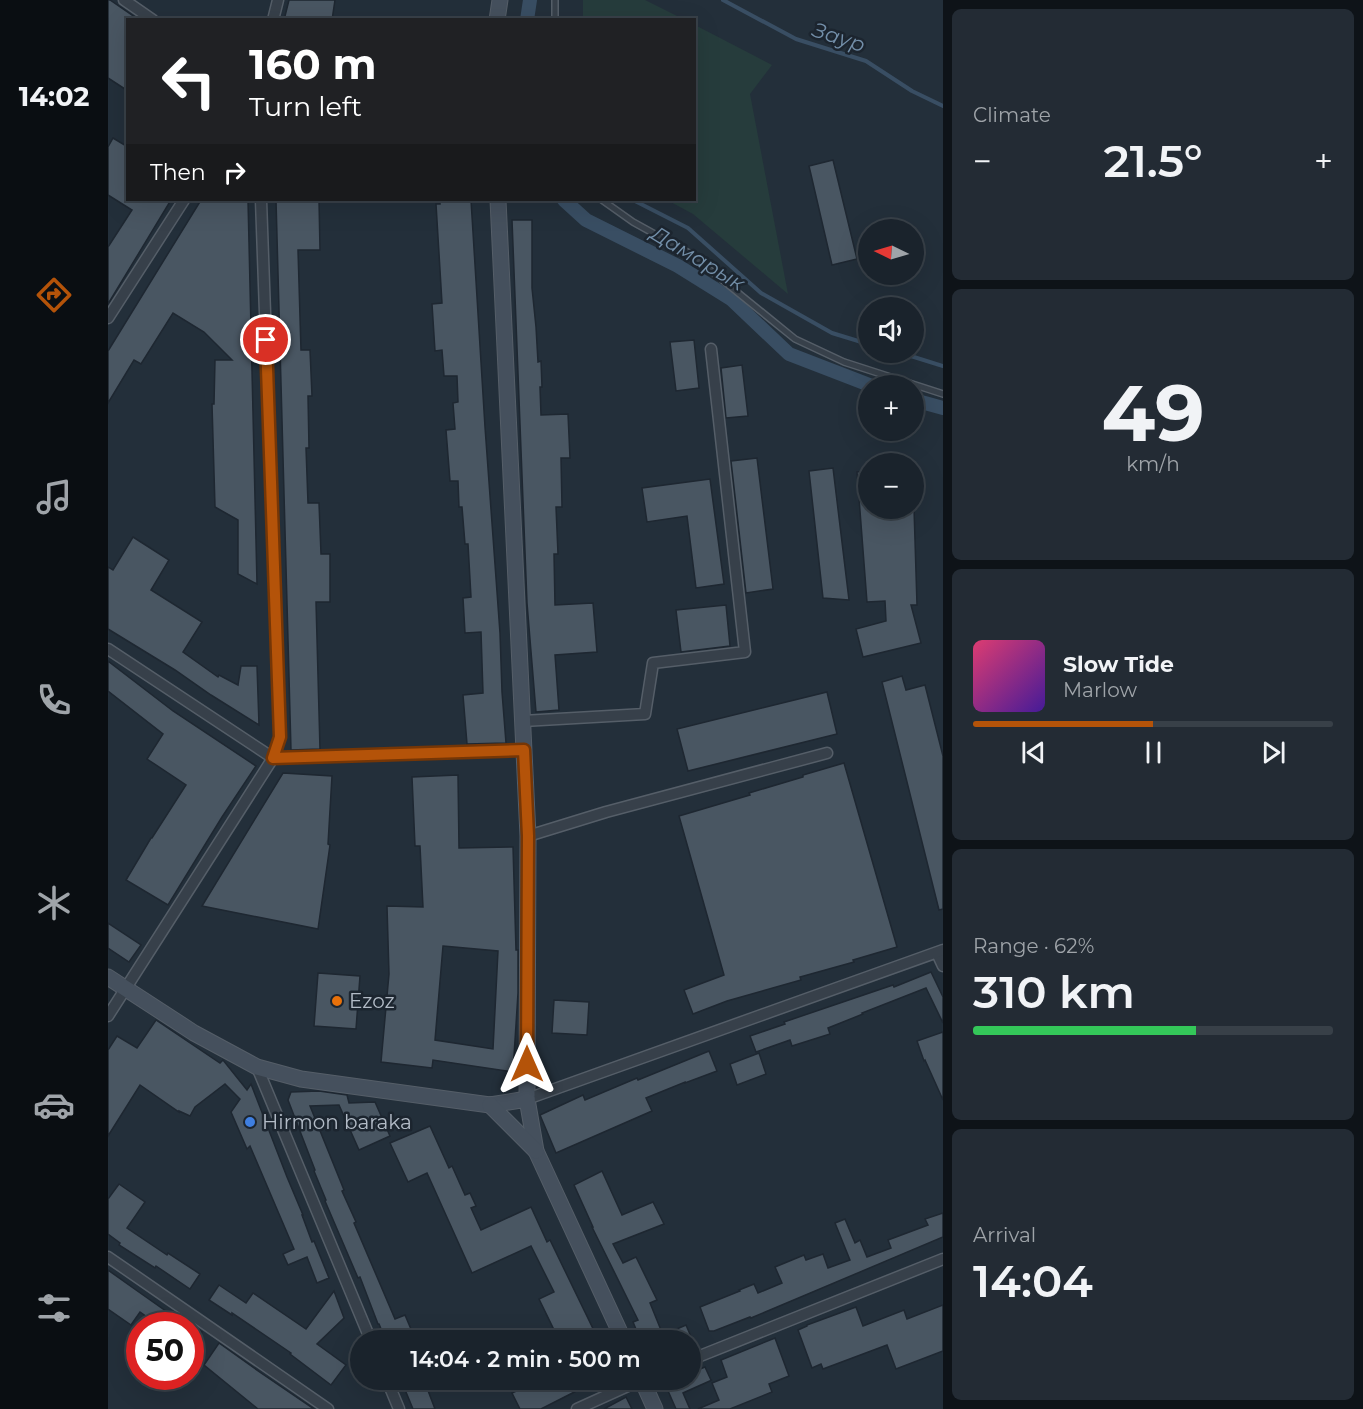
<!DOCTYPE html>
<meta charset="utf-8">
<style>
body{margin:0;font-family:Montserrat,sans-serif;background:#232b34;color:#f1f3f6;height:100vh;display:flex;flex-direction:column;font-size:22px;white-space:nowrap}
*{box-sizing:border-box;margin:0}
p{font-size:20px;color:#9fa4a9}
.icon{flex:none;width:33px;height:33px;fill:none;stroke:currentColor;stroke-width:2;stroke-linecap:round;stroke-linejoin:round}
.map{position:relative;flex:1;overflow:hidden}
.details{display:flex;flex-direction:column;gap:9px;padding:9px;background:#0e1318;width:420px}
.details>*{flex:none}
.guide{position:absolute;left:18px;top:18px;width:570px;height:183px;border-radius:0px;box-shadow:0 6px 24px #0002,0 0 0 2px #384048;background:#202124;color:#fff;overflow:hidden}
.needle{width:39px;rotate:275deg}
.buttons{position:absolute;left:750px;top:219px;display:grid;gap:12px}
.buttons a{display:grid;place-items:center;width:66px;height:66px;border-radius:50%;background:#1a232c;box-shadow:0 6px 24px #0002,0 0 0 2px #384048;font-size:30px}
.speed{position:absolute;left:18px;top:1312px;display:flex;gap:12px;font-size:30px;font-weight:700;text-align:center}
.speed>*{display:grid;place-content:center;width:78px;height:78px;border-radius:50%;background:#1a232c;box-shadow:0 6px 24px #0002,0 0 0 2px #384048;line-height:1}
.speed .limit{border:9px solid #d22;background:#fff;color:#111}
.pin{position:absolute;display:grid;place-items:center;width:51px;height:51px;color:#fff;margin:-26px;border:3px solid #fff;border-radius:50%;box-shadow:0 2px 6px #0007}
.me{position:absolute;width:66px;margin:-33px;rotate:0deg;stroke-linejoin:round;filter:drop-shadow(0 0 4px #0008)}
.turn{display:flex;align-items:center;gap:21px;height:126px;padding:0 24px;font-size:27px}
.turn .icon{width:78px;height:78px;stroke-width:2.5}
.turn b{display:block;font-size:42px;line-height:51px}
.then{display:flex;align-items:center;height:57px;padding:0 24px;background:#0003;gap:12px;font-size:22px}
.big{font-size:45px;font-weight:600;line-height:1.1}
.details .card{flex:1;display:flex;flex-direction:column;justify-content:center;gap:9px;min-width:0;padding:0 21px;border-radius:9px;background:#232b34}
.details .dial{align-items:center;gap:0}
.dial b{font-size:78px;line-height:1}
.song{display:flex;align-items:center;gap:18px}
.cover{width:72px;height:72px;border-radius:9px;background:linear-gradient(135deg,hsl(340 70% 55%),hsl(260 70% 35%))}
.played{height:6px;border-radius:3px;background:linear-gradient(90deg,#b45309 50%,#384048 50%)}
.keys{display:flex;justify-content:space-around;direction:ltr}
.heat{display:flex;justify-content:space-between;align-items:center;font-size:33px;direction:ltr}
.charge{height:9px;border-radius:4px;background:linear-gradient(90deg,#34c759 62%,#384048 0)}
.trip{position:absolute;left:242px;top:1330px;width:351px;height:60px;border-radius:30px;background:#1a232c;box-shadow:0 6px 24px #0002,0 0 0 2px #384048;font-weight:600;line-height:60px;text-align:center}
main{display:flex;flex:1;min-height:0}
.menu{display:flex;flex-direction:column;width:108px;justify-content:space-around;align-items:center;background:#0a0e12;color:#9fa4a9}
.menu .icon{width:42px;height:42px}
.menu .current{color:#b45309}
.menu b{font-size:27px;color:#f1f3f6}
.map>svg:first-child{display:block}
.green{fill:#263c3c}
.lines{fill:none;stroke-linecap:round;stroke-linejoin:round}
.stream{stroke:#394e63;stroke-width:4}
.canal{stroke:#394e63;stroke-width:14}
.building{fill:#495662;stroke:#1e2731;stroke-width:1.5;fill-rule:evenodd}
.lane-casing{stroke:#555e68;stroke-width:8}
.street-casing{stroke:#555e68;stroke-width:13}
.secondary-casing{stroke:#555e68;stroke-width:17}
.lane{stroke:#37404a;stroke-width:5}
.street{stroke:#37404a;stroke-width:10}
.secondary{stroke:#45505d;stroke-width:15}
.route-casing{stroke:#753606;stroke-width:15}
.route{stroke:#b45309;stroke-width:10}
.food-dot{fill:#e8710a;stroke:#1c252f;stroke-width:2}
.shop-dot{fill:#3f7fe0;stroke:#1c252f;stroke-width:2}
.labels{text-anchor:middle;dominant-baseline:central;stroke-width:5;stroke-linejoin:round;paint-order:stroke}
.poi-label{font-size:20px;fill:#b2bbc6;stroke:#1c252f;text-anchor:start}
.water-label{font-size:21px;font-style:italic;fill:#738fa9;stroke:#1c252f}
</style>
<main>
<nav class="menu">
<b>14:02</b>
<svg class="icon current" aria-label="directions" viewBox="0 0 24 24"><path d="M12 3l9 9-9 9-9-9zM9 14v-3h6M13 9l2 2-2 2"/></svg>
<svg class="icon" aria-label="music" viewBox="0 0 24 24"><path d="M9 18V5l10-2v13"/><circle cx="6" cy="18" r="3"/><circle cx="16" cy="16" r="3"/></svg>
<svg class="icon" aria-label="phone" viewBox="0 0 24 24"><path d="M5 4h4l2 5-3 2q2 4 5 5l2-3 5 2v4C11 20 4 13 5 4z"/></svg>
<svg class="icon" aria-label="climate" viewBox="0 0 24 24"><path d="M12 3v18M4 7l16 10M4 17L20 7"/></svg>
<svg class="icon" aria-label="car" viewBox="0 0 24 24"><path d="M5 17H2v-5l4-1 3-4h7l3 4 3 1v5h-3M9 17h6M6 11h13"/><circle cx="7" cy="17" r="2"/><circle cx="17" cy="17" r="2"/></svg>
<svg class="icon" aria-label="filters" viewBox="0 0 24 24"><path d="M4 7h16M4 17h16"/><circle cx="9" cy="7" r="2"/><circle cx="15" cy="17" r="2"/></svg>
</nav>
<div class="map">
<svg width="835" height="1409" viewBox="0 0 835 1409">
<rect width="100%" height="100%" fill="#232f3a"/>
<g class="green">
<path d="M475 0H537L575 19H475Z"/>
<path d="M587 25 664 65 642 94 680 294 585 214 559 200H586Z"/>
</g>
<g class="lines">
<g class="stream">
<path d="M615 0 688 39 758 61 804 91 835 106"/>
<path d="M525 200 580 228 653 293 724 333 760 344"/>
<path d="M790 352 835 366"/>
</g>
<g class="canal">
<path d="M419 20 422 0"/>
<path d="M456 200 478 220 570 266 623 299 681 354 764 386"/>
<path d="M806 400 835 408"/>
</g>
</g>
<g class="building">
<path d="M0 0H2L31 20H20V91L0 78Z"/>
<path d="M181 0H227L224 20H176Z"/>
<path d="M5 138 20 147V200H63L0 304V247L24 210 0 195V147Z"/>
<path d="M725 160 749 259 724 265 701 166Z"/>
<path d="M93 200H140L149 584 130 574V520L107 507 104 404H106L107 360H124L96 332 65 313 33 364 26 360 0 403V351Z"/>
<path d="M168 200H211L212 250H190L193 350H202L204 396H200L201 448H198L200 503H211L213 554H222V602H208L212 749 183 750Z"/>
<path d="M332 200H363L377 427 392 633 394 692 398 743 359 744 355 695 375 693 373 632 357 633 355 598 363 597 360 544H357L354 507H351L350 481H342L338 430 347 429 345 403 350 402 349 376H336L334 350 327 351 324 304 334 303 328 204H332Z"/>
<path d="M404 220H424V288L428 327 430 362 433 361 434 387H432L433 415 460 414 462 458H453L454 507H448L450 554H446L447 605 485 603 489 652 447 655 451 710 428 712 419 603Z"/>
<path d="M586 340 591 388 568 391 562 342Z"/>
<path d="M634 365 640 416 618 418 613 368Z"/>
<path d="M649 458 665 589 638 593 623 461Z"/>
<path d="M725 468 741 600 715 598 701 471Z"/>
<path d="M760 471V508H806L809 605H803L813 643 755 657 748 629 778 621 777 601 759 602 749 472Z"/>
<path d="M602 479 616 584 588 588 579 516 539 522 534 488Z"/>
<path d="M25 537 61 560 43 590 94 622 75 652 110 677 111 675 130 685 133 666H149L151 725 103 695 67 670 0 629V567L5 570Z"/>
<path d="M618 605 622 646 573 652 568 610Z"/>
<path d="M0 661 65 711 148 766 114 817 60 905 18 880 43 838H44L78 785 39 759 55 734 0 691Z"/>
<path d="M794 676 798 690 817 685 835 756V909L831 910 774 682Z"/>
<path d="M719 692 729 734 580 771 569 729Z"/>
<path d="M736 763 789 947 745 960 746 962 692 977 693 980 619 1001 585 1014 576 990 616 975 571 816 642 795 641 793 695 777V775Z"/>
<path d="M175 773 224 776 220 844 222 845 210 929 94 906Z"/>
<path d="M350 775 351 848 405 847 408 950H410V993L405 1072 325 1060 324 1068 273 1062 281 974 279 906 315 907 312 846H307L304 777ZM335 946 390 951 385 1049 327 1040Z"/>
<path d="M0 923 33 945 21 962 0 948Z"/>
<path d="M823 972 835 997V1023L818 988 754 1013 755 1014 720 1028 722 1034 684 1046 682 1040 648 1052 642 1036 677 1024 676 1022 785 985 786 987Z"/>
<path d="M210 973 252 976 248 1029 206 1026Z"/>
<path d="M446 1000 481 1002 479 1035 444 1033Z"/>
<path d="M48 1020 112 1063 115 1060 139 1090 143 1084 179 1177 195 1215H194L204 1242 206 1241 221 1278 209 1283 199 1257 180 1265 175 1254 186 1249 142 1146 139 1149 123 1112 132 1099 117 1084 87 1107 82 1116 71 1111V1112L32 1085 0 1136V1050L9 1036 29 1048Z"/>
<path d="M835 1032V1100L817 1060 816 1061 809 1041Z"/>
<path d="M601 1051 609 1071 577 1083V1082L538 1098 544 1111 448 1153 432 1115 475 1095 477 1100 529 1078 530 1080Z"/>
<path d="M651 1053 658 1074 629 1085 622 1064Z"/>
<path d="M211 1091 239 1095 241 1103 267 1102 282 1136 251 1150 231 1105 202 1106 236 1190 234 1191 248 1222 246 1223 287 1319 297 1315 308 1341H278L271 1324H270L252 1277 250 1278 217 1201 218 1200 206 1171 207 1170 180 1100 183 1092Z"/>
<path d="M322 1126 341 1168 344 1166 357 1195 362 1193 368 1206 363 1208 373 1230 423 1207 439 1242 442 1240 491 1341H433L448 1334 431 1299 446 1292 423 1246 364 1273 319 1173 300 1182 282 1143Z"/>
<path d="M494 1171 514 1215 545 1202 556 1224 505 1244 515 1263 528 1257 549 1300 542 1303 555 1335 578 1325 584 1339 579 1341H533L525 1322 530 1320 484 1227H485L466 1185Z"/>
<path d="M11 1184 37 1202 19 1228 59 1255 60 1253 92 1274 82 1289 48 1266 47 1268 11 1245 12 1243 0 1234V1199Z"/>
<path d="M835 1213V1237L643 1318 642 1317 606 1331H601L592 1307 632 1291 631 1290 646 1284 650 1293 674 1283 667 1267 696 1255 698 1260 715 1254 720 1268 742 1260 727 1223 737 1219 747 1243 752 1240 759 1257 783 1248 780 1240 820 1225 817 1219Z"/>
<path d="M0 1270 28 1290 79 1326H52L32 1312 23 1325 0 1309Z"/>
<path d="M111 1285 138 1303 145 1293 198 1329 226 1291 236 1318 209 1344 238 1365 223 1385 182 1354 183 1353 124 1313V1315L101 1300Z"/>
<path d="M835 1305V1351L788 1369 779 1345 715 1369 713 1364 704 1368 690 1330 699 1326V1325L748 1307 755 1326 796 1310 799 1319Z"/>
<path d="M82 1324 94 1332 82 1349Z"/>
<path d="M667 1338 681 1376 661 1384 664 1392 622 1409H590L611 1400 604 1383 619 1377 613 1360Z"/>
<path d="M111 1343 153 1373 206 1409H150L96 1365Z"/>
<path d="M597 1367 603 1380H604L575 1393 582 1409H568L557 1384 566 1380H582V1373Z"/>
<path d="M293 1380H316L327 1409H305Z"/>
<path d="M432 1380H490L433 1409H412L404 1393Z"/>
<path d="M518 1397 524 1409H496Z"/>
</g>
<g class="lines">
<g class="lane-casing">
<g id="lane">
<path d="M447 20V0"/>
<path d="M494 200 525 222 581 253 687 339 736 362 835 394"/>
</g>
</g>
<g class="street-casing">
<g id="street">
<path d="M16 0 45 20"/>
<path d="M165 20 170 0"/>
<path d="M0 318 76 200"/>
<path d="M0 649 165 758 416 750"/>
<path d="M415 721 537 714 545 663 637 652 603 349"/>
<path d="M420 836 498 812 719 753"/>
<path d="M829 953 835 966"/>
<path d="M0 1016 165 758 172 737 153 200"/>
<path d="M149 1067 263 1341"/>
<path d="M419 1099 835 950"/>
<path d="M0 1257 220 1409"/>
<path d="M582 1360 835 1259"/>
<path d="M279 1380 291 1409"/>
<path d="M469 1409 533 1380"/>
</g>
</g>
<g class="secondary-casing">
<g id="secondary">
<path d="M389 20 392 0"/>
<path d="M390 200 420 836 419 1099"/>
<path d="M0 977 86 1033 149 1067 193 1079 382 1105 419 1099 428 1151 516 1341"/>
<path d="M382 1105 428 1151"/>
<path d="M534 1380 547 1409"/>
</g>
</g>
<use href="#lane" class="lane"/>
<use href="#street" class="street"/>
<use href="#secondary" class="secondary"/>
</g>
<g class="lines">
<g class="route-casing">
<path id="route" d="M158 340 172 737 165 758 416 750 420 836 419 1064"/>
</g>
<use href="#route" class="route"/>
</g>
<circle class="food-dot" cx="229" cy="1001" r="6"/>
<circle class="shop-dot" cx="142" cy="1122" r="6"/>
<g class="labels">
<g class="poi-label">
<text x="241" y="1001">Ezoz</text>
<text x="154" y="1122">Hirmon baraka</text>
</g>
<g class="water-label">
<text transform="translate(731 37) rotate(18)">Заур</text>
<text transform="translate(590 258) rotate(31)">Дамарык</text>
</g>
</g>
</svg>
<div class="buttons">
<a><svg class="needle" viewBox="-14 -14 28 28"><path d="M0-13l5 13h-10z" fill="#e53935"/><path d="M0 13l5-13h-10z" fill="#9fa4a9"/></svg></a>
<a><svg class="icon" aria-label="sound" viewBox="0 0 24 24"><path d="M4 9h4l5-4v14l-5-4H4zM17 9q2 3 0 6"/></svg></a>
<a>+</a>
<a>−</a>
</div>
<div class="speed"><div class="limit">50</div></div>
<div class="pin" style="left:158px;top:340px;background:#d93025"><svg class="icon" aria-label="arrive" viewBox="0 0 24 24"><path d="M6 21V4h12l-3 4 3 4H6"/></svg></div>
<svg class="me" style="left:419px;top:1064px" viewBox="-20 -20 40 40"><path d="M0-17L14 15 0 8-14 15z" fill="#b45309" stroke="#fff" stroke-width="4"/></svg>
<div class="trip">14:04 · 2 min · 500 m</div>
<div class="guide">
<div class="turn"><svg class="icon" aria-label="left" viewBox="0 0 24 24"><path d="M17 20v-9H6M10 6l-5 5 5 5"/></svg><div><b>160 m</b>Turn left</div></div>
<div class="then">Then<svg class="icon" aria-label="right" viewBox="0 0 24 24"><path d="M7 20v-9h11M14 6l5 5-5 5"/></svg></div>
</div>
</div>
<section class="details">
<div class="card"><p>Climate</p>
<div class="heat"><a>−</a><b class="big">21.5°</b><a>+</a></div>
</div>
<div class="card dial"><b>49</b><p>km/h</p></div>
<div class="card">
<div class="song"><i class="cover"></i><div><b>Slow Tide</b><p>Marlow</p></div></div>
<div class="played"></div>
<div class="keys"><svg class="icon" aria-label="previous" viewBox="0 0 24 24"><path d="M18 5L8 12l10 7zM5 5v14"/></svg><svg class="icon" aria-label="pause" viewBox="0 0 24 24"><path d="M8 5v14M16 5v14"/></svg><svg class="icon" aria-label="next" viewBox="0 0 24 24"><path d="M6 5l10 7-10 7zM19 5v14"/></svg></div>
</div>
<div class="card"><p>Range · 62%</p><b class="big">310 km</b><div class="charge"></div></div>
<div class="card"><p>Arrival</p><b class="big">14:04</b></div>
</section>
</main>
